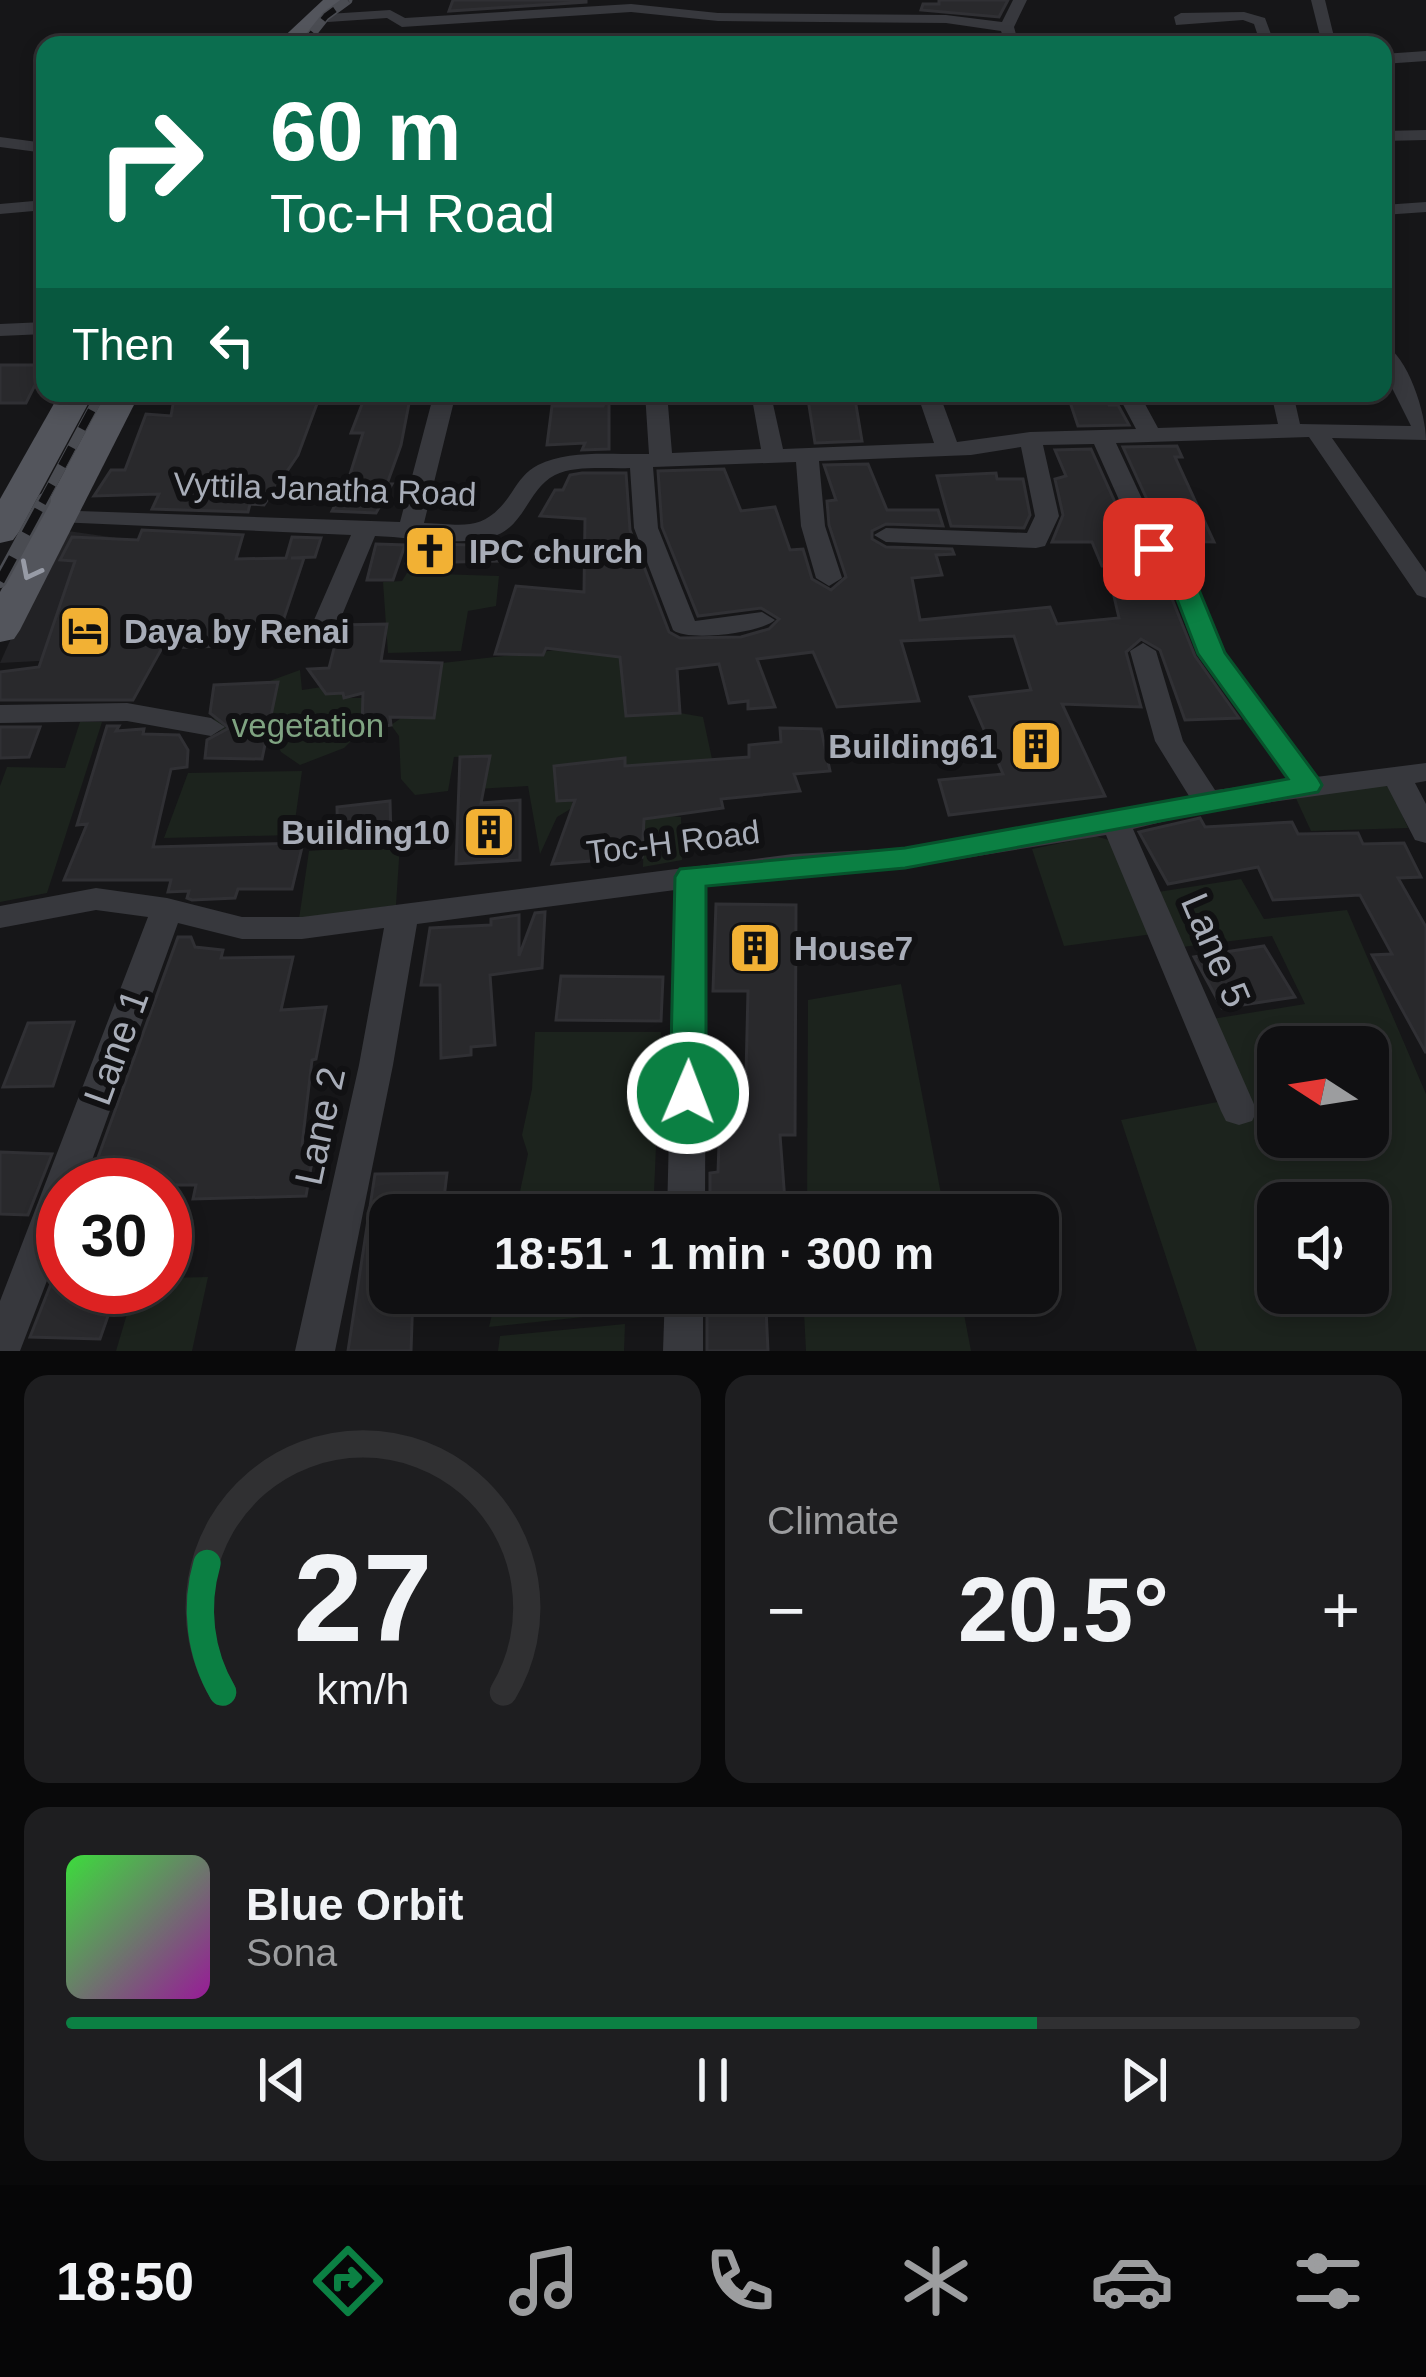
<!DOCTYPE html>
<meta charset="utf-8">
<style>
body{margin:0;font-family:Arial,sans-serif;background:#1e1e20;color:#f1f3f6;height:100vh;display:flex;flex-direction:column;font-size:45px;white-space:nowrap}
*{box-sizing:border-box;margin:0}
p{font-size:39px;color:#9c9d9f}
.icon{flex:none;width:66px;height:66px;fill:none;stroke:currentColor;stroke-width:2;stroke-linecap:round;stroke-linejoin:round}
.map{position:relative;height:1351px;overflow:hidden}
.side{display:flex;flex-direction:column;gap:24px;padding:24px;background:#09090a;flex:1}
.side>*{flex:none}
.hud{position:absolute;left:36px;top:36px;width:1356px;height:366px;border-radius:24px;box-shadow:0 6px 18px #0003,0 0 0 3px #303032;background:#0b6e4f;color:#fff;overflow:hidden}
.needle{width:78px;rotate:282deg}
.buttons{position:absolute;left:1257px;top:1026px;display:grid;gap:24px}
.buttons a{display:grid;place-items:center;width:132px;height:132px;border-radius:24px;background:#101012;box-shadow:0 6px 18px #0003,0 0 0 3px #303032;font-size:60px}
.speed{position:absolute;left:36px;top:1158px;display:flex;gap:24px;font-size:60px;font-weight:700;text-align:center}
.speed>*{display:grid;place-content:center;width:156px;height:156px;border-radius:50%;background:#101012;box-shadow:0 6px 18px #0003,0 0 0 3px #303032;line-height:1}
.speed .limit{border:18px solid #d22;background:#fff;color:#111}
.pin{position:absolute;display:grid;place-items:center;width:102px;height:102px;color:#fff;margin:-51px;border-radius:24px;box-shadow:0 6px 18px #0006}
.me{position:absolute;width:132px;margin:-66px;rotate:1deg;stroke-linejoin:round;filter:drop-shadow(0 0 9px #0008)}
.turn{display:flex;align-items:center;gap:42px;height:252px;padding:0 36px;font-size:54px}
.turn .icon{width:156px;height:156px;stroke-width:2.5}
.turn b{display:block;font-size:84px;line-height:102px}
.then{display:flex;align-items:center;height:114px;padding:0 36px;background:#0003;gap:24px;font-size:45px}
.big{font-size:90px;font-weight:700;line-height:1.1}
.side .tile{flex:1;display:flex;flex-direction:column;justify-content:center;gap:18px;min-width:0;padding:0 42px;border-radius:24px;background:#1e1e20}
.side .dial{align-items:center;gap:0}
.dial svg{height:312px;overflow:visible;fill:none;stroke:#303032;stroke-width:7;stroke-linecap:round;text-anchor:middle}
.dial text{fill:#f1f3f6;stroke:none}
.song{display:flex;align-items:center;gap:36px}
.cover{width:144px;height:144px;border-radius:18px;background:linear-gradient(135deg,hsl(120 70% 55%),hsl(300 70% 35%))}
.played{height:12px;border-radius:6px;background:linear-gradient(90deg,#0b8043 75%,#303032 75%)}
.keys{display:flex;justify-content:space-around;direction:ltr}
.heat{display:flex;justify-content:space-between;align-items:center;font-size:66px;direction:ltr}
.side .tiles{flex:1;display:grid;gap:24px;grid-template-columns:1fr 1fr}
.tile:last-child{grid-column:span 2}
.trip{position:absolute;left:369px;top:1194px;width:690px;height:120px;border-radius:24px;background:#101012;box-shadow:0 6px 18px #0003,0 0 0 3px #303032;font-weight:700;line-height:120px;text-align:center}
.menu{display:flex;height:192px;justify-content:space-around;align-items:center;background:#060607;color:#9c9d9f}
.menu .icon{width:84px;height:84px}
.menu .selected{color:#0b8043}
.menu b{font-size:54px;color:#f1f3f6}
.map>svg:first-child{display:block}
.built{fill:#222225}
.green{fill:#1c231d;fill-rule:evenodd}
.building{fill:#29292c;stroke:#303034;stroke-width:3}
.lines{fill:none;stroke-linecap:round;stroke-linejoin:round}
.minor{fill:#37383d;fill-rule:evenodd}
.primary{fill:#53555c;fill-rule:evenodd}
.rail-far2-casing{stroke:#4a4c52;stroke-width:9}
.rail-far1-casing{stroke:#4a4c52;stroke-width:10}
.rail-casing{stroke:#4a4c52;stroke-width:14}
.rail-far2{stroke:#111113;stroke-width:6;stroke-dasharray:16;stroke-linecap:butt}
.rail-far1{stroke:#111113;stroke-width:8;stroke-dasharray:21;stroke-linecap:butt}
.rail{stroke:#111113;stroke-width:9;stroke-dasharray:27;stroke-linecap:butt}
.oneway{stroke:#979ba6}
.route{fill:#0b8043;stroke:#07532c;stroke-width:3}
.labels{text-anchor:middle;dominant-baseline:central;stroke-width:12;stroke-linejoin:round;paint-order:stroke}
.street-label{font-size:33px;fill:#a8adb8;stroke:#111113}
.poi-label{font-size:33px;font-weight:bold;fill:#a8adb8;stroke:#111113;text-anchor:start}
.park-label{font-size:33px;fill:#7fa381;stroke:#111113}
.near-street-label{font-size:39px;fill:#a8adb8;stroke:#111113}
</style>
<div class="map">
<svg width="1426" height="1351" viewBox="0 0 1426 1351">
<rect width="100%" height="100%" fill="#161618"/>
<path class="built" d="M68 531 131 540 116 657 0 663 35 585Z"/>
<g class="green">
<path d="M407 573 499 576 496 606 468 611 461 651 388 653 383 582 402 581Z"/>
<path d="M600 640 605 656 678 660 623 690 625 715 680 713 703 717 712 759 655 764 663 815 681 817 682 860 643 867 644 809 554 766 557 800H572V808L557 817 540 854 528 786 460 790 489 756 454 757 448 791 415 795 401 779 399 736 391 725 401 718H433L442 663 557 650 591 653Z"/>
<path d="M300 670 302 690 322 687 343 693 345 698H363L362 730 344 748 300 765 281 752 269 727 221 732 210 711 261 708 267 682Z"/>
<path d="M80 722H102L47 893 0 902V786L7 767 65 768Z"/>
<path d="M302 771 293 835 164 838 188 773Z"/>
<path d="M1377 781 1390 788 1408 828 1311 831 1294 794Z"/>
<path d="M1095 836 1109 840 1153 934 1064 946 1032 849Z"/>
<path d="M400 844 396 905 299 919 309 851Z"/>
<path d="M1241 879 1264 919 1347 910 1426 1094V1351H1197L1121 1120 1223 1101 1212 1019 1305 1004 1272 936 1182 947 1158 892ZM1278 1047H1368V1137H1278ZM1278 1203H1368V1293H1278Z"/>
<path d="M901 984 945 1215H807L808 1000Z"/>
<path d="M535 1032H661L653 1215H515L528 1154 522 1135 532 1089Z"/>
<path d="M208 1277 192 1351H116L135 1287H165V1278Z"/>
<path d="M497 1293H649V1310L489 1327Z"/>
<path d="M803 1293H960L971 1351H806Z"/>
<path d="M625 1324 624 1351H498L500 1336Z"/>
</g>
<g class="building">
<path d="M453 0H586V2L449 11Z"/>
<path d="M939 0H1008L999 17 921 10 923 4H939Z"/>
<path d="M0 365H45L26 403H0Z"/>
<path d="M175 393H321L298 455 264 505 250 504 248 512 152 509 159 494 94 496 111 470H125L146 414 171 416Z"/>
<path d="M411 393 401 445 387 484H392L376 513 332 511 348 481 363 433H351L366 394Z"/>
<path d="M609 393V449L582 450 585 443 547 445 552 406H603Z"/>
<path d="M807 393H854L862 441 815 443Z"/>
<path d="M1067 393H1104L1109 405H1118L1129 425 1078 426Z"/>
<path d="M1177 446 1182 457H1175L1214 542 1166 541 1123 447Z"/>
<path d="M1091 449 1137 551 1158 564 1195 656 1239 718 1185 720 1160 650 1141 639 1126 652 1141 707 1062 704 1105 796 949 815 939 780 1003 774 970 697 1031 690 1014 636 901 641 919 701 837 707 813 652 757 659 775 707 748 709V701L729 703 719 664 677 669 680 713 626 716 620 657 546 648 543 655 495 654 516 586 584 592 585 519 540 516 555 490H563L570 475 582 473H626L630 530 669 632 680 638 741 637 769 629 779 619 761 608 698 616 662 527 658 471 724 469 741 511 775 507 790 550 803 549 812 579 831 590 846 577 829 525 827 501 836 500 824 465 868 464 887 510H938L943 526 886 524 872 531V539L886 547 952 549 954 554 936 555 942 575 912 578 920 620 1050 607 1057 624 1119 618 1107 566H1102L1092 542H1052L1063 515 1055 479 1066 476 1055 450Z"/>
<path d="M996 473 997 479H1023L1030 515 1024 528 951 526 937 476Z"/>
<path d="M142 530 243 535 236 559 286 558 292 537 321 538 315 557 291 558H304L281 627 230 630 224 646 162 648 133 700H0V672L39 667 75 561 60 560 72 537 138 540Z"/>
<path d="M499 539 501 561 406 563 413 543 468 545Z"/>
<path d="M376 544 405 545 393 580H367Z"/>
<path d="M387 624 381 661 442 663 434 718 390 717 391 725 362 730 363 693 344 698 343 693 326 694 308 669 329 668 340 625Z"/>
<path d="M278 682 262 759 205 758 207 740 229 728 210 713 214 685Z"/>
<path d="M107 726H119L116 731 144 729 143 734 179 735 188 750 187 767 171 769 153 847 303 843 292 889H238L235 898 192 900 187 898 189 891 168 892 171 880H64L87 824 77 825Z"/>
<path d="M0 727H40L29 757 0 758Z"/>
<path d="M780 728 821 729 830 771 794 774 800 791 721 799 723 808 644 819 642 857 552 864 575 800 557 801 554 766 625 758V766L749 757V745L781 742Z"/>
<path d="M490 756 481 803 520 800V860L456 864 460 757Z"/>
<path d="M390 801 391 837 338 843 337 807Z"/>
<path d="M1200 818 1205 827 1292 822 1298 834 1358 833 1363 844 1404 843 1421 877 1398 878 1426 927V1053L1372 955 1392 954 1360 895 1273 900 1258 867 1168 884 1139 832Z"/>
<path d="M716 904 796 905 795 1135H780L786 1215H710V1173L718 1172 720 1116H710V1082H726L727 1074 746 1075 748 991H713Z"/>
<path d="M545 912 542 968 490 975 495 1045 471 1047V1055L441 1058 440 985H421L430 928 491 925V919L519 915V956L535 913Z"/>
<path d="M178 937H191L195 947 223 950 221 958 293 957 281 1010 326 1007 316 1059 312 1060 302 1145 315 1144 306 1196 193 1199 196 1185H88Z"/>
<path d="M1264 946 1295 997 1222 1008 1194 957Z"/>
<path d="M561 976 663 977 661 1021 556 1020Z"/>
<path d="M74 1022 53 1086 3 1087 28 1023Z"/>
<path d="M0 1152 52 1154 28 1215 0 1214Z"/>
<path d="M447 1173 442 1215H390V1293H413L411 1351H348L375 1174Z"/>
<path d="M54 1276 63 1277V1287H118L100 1339 30 1337Z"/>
<path d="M707 1309H766L768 1351H707Z"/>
</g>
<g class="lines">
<g class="minor">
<path d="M1013 0H1027L1014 27 1017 38 1165 41 1172 45H1006L1001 31 946 23 718 21 631 12 402 27 387 18 328 22 321 18 328 14 390 10 405 18 631 4 718 13 946 15 1002 22Z"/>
<path d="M1311 0H1325L1336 45H1288L1321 40Z"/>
<path d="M1181 13 1244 12 1265 18 1275 45H1261L1254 24 1243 20 1176 25 1174 17Z"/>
<path d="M1426 51V61L1383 64V54Z"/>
<path d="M1426 130V140L1383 141V131Z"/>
<path d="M0 137 45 143V153L0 147Z"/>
<path d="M45 200V210L0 214V204Z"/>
<path d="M1426 202V212L1383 215V205Z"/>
<path d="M45 322V334L0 336V324Z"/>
<path d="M1383 344C1408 355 1426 414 1426 440L1332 438 1426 572V598L1417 595 1309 437 1116 443 1163 544 1185 556 1225 653 1316 777 1426 763V781L1415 783 1426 804V843L1415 840 1387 786 1207 811 1133 829 1257 1111 1252 1121 1239 1125 1226 1121 1221 1111 1106 835 905 868 793 874 706 886 705 1215H667L675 890 417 924 393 1065 335 1351H295L359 1065 384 928 302 939H242L178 923 83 1185H63V1239L20 1351H0V1301L148 917 96 910 0 928V906L96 888 167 898 242 917H302L793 854 905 848 1116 813 1189 796 1155 741 1130 651 1143 643 1156 651 1183 741 1215 790 1289 781 1199 654 1162 561 1141 549 1094 444 1043 445 1059 516 1045 546 1036 548 886 542 874 535 886 528 1027 533 1035 516 1021 447 971 455 819 461 825 526 842 578 829 586 816 578 801 526 796 462 653 467 658 528 695 621 762 612 775 620C761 633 687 642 673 630L634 528 630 468C608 469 575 465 555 475 529 488 525 524 497 535 462 548 411 537 375 536L340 620 327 628 314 620 351 535 57 522 49 520 45 515 49 510 400 522 434 393H456L424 523C468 525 485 532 512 492 519 481 526 471 538 465 570 449 614 455 649 454L645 393H667L672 453 761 449 751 393 771 395 783 449 934 443 917 393H939L957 442 1030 432 1136 429 1117 393H1139L1158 428 1278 424 1271 393H1293L1300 424 1411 426 1383 370Z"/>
<path d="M127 703 211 718 225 727 211 736 127 721 0 723V705Z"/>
<path d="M665 1293H703V1351H663Z"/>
</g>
<g class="primary">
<path d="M323 0H347L300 45H275Z"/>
<path d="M60 393H94L19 532 13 540 0 543V499Z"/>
<path d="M106 393H140L20 630 14 639 0 642V592Z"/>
</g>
<g class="rail-far2-casing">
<path id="rail-far2" d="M303 45 326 16 348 0"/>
</g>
<g class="rail-far1-casing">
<path id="rail-far1" d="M42 503 101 393"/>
</g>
<g class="rail-casing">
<path id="rail" d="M0 581 44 500"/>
</g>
<use href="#rail-far2" class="rail-far2"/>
<use href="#rail-far1" class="rail-far1"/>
<use href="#rail" class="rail"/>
</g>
<defs><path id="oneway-chevron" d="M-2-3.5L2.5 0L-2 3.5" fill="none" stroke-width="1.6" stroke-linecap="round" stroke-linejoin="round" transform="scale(3)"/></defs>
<use class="oneway" href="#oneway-chevron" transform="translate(30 571) rotate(117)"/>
<path class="route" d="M1154 541 1185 556 1225 653 1318 778 1322 785 1318 792 905 868 706 886V1093L700 1103 688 1107 675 1103 670 1093 675 877 680 869 905 848 1288 779 1198 654 1162 560 1141 549Z"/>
<defs>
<g id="church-square" transform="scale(2.7)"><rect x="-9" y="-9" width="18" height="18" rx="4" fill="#f2b134" stroke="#111113"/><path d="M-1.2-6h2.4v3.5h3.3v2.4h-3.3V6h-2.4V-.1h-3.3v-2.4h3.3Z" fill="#111"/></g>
<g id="hotel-square" transform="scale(2.7)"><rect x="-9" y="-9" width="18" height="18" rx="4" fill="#f2b134" stroke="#111113"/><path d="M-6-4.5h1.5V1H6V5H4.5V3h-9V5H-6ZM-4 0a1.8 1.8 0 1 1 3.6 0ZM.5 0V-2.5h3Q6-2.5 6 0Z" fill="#111"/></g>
<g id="building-square" transform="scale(2.7)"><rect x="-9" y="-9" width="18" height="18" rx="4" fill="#f2b134" stroke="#111113"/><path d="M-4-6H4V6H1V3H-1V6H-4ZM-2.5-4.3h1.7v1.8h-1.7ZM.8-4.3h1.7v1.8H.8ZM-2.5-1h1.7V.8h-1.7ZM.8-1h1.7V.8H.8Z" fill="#111"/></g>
</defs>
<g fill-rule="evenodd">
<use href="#church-square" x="430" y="551"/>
<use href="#hotel-square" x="85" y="631"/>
<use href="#building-square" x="1036" y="746"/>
<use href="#building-square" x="489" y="832"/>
<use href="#building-square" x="755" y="948"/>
</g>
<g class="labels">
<g class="street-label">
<text transform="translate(325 489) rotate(2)">Vyttila Janatha Road</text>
<text transform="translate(673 842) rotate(-7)">Toc-H Road</text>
</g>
<g class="poi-label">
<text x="469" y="551">IPC church</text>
<text x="124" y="631">Daya by Renai</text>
<text x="997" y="746" text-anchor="end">Building61</text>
<text x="450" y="832" text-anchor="end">Building10</text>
<text x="794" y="948">House7</text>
</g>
<g class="park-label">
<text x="308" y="725">vegetation</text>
</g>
<g class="near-street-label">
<text transform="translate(1216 950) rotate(67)">Lane 5</text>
<text transform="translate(116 1047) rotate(-70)">Lane 1</text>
<text transform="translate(320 1126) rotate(-78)">Lane 2</text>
</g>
</g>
</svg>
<div class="buttons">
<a><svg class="needle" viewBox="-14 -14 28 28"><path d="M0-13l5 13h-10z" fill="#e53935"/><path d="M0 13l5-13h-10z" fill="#9c9d9f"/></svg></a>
<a><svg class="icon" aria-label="sound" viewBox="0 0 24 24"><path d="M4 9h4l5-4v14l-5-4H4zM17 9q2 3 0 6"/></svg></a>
</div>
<div class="speed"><div class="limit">30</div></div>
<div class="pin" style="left:1154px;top:549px;background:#d93025"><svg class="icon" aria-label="arrive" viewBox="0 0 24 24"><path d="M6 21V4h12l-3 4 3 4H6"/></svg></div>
<svg class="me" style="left:688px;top:1093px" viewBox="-20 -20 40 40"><circle r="17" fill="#0b8043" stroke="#fff" stroke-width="3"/><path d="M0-11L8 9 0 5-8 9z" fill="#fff"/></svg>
<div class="trip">18:51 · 1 min · 300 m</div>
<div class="hud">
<div class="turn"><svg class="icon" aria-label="right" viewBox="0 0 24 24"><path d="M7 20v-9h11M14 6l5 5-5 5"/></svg><div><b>60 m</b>Toc-H Road</div></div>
<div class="then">Then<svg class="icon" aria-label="left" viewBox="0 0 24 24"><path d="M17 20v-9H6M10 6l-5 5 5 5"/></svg></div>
</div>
</div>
<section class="side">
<div class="tiles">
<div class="tile dial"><svg viewBox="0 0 100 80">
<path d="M14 69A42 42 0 1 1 86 69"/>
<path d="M14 69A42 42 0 0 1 10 36" stroke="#0b8043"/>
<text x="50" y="56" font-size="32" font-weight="700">27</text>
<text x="50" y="72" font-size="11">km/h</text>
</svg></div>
<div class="tile"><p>Climate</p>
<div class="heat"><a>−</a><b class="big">20.5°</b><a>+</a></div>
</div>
<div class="tile">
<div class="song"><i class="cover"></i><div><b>Blue Orbit</b><p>Sona</p></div></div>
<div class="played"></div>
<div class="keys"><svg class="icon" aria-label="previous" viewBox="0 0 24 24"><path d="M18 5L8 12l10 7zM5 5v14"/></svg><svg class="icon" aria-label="pause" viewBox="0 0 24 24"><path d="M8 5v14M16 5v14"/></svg><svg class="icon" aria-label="next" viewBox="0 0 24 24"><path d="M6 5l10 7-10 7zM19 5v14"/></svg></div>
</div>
</div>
</section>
<nav class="menu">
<b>18:50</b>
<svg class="icon selected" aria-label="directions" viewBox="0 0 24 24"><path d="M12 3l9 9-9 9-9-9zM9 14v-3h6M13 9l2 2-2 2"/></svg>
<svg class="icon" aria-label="music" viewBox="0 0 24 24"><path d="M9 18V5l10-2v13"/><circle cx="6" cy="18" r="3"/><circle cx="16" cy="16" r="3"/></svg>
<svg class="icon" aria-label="phone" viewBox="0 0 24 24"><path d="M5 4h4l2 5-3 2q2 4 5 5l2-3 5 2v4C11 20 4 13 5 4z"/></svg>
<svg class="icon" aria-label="climate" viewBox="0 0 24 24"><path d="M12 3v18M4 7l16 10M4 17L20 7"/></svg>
<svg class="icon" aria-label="car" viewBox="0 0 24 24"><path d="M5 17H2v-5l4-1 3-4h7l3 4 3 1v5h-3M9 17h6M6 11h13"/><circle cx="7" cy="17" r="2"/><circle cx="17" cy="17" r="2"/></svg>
<svg class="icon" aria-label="filters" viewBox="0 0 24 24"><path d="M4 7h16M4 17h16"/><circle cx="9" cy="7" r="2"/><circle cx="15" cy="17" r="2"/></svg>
</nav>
